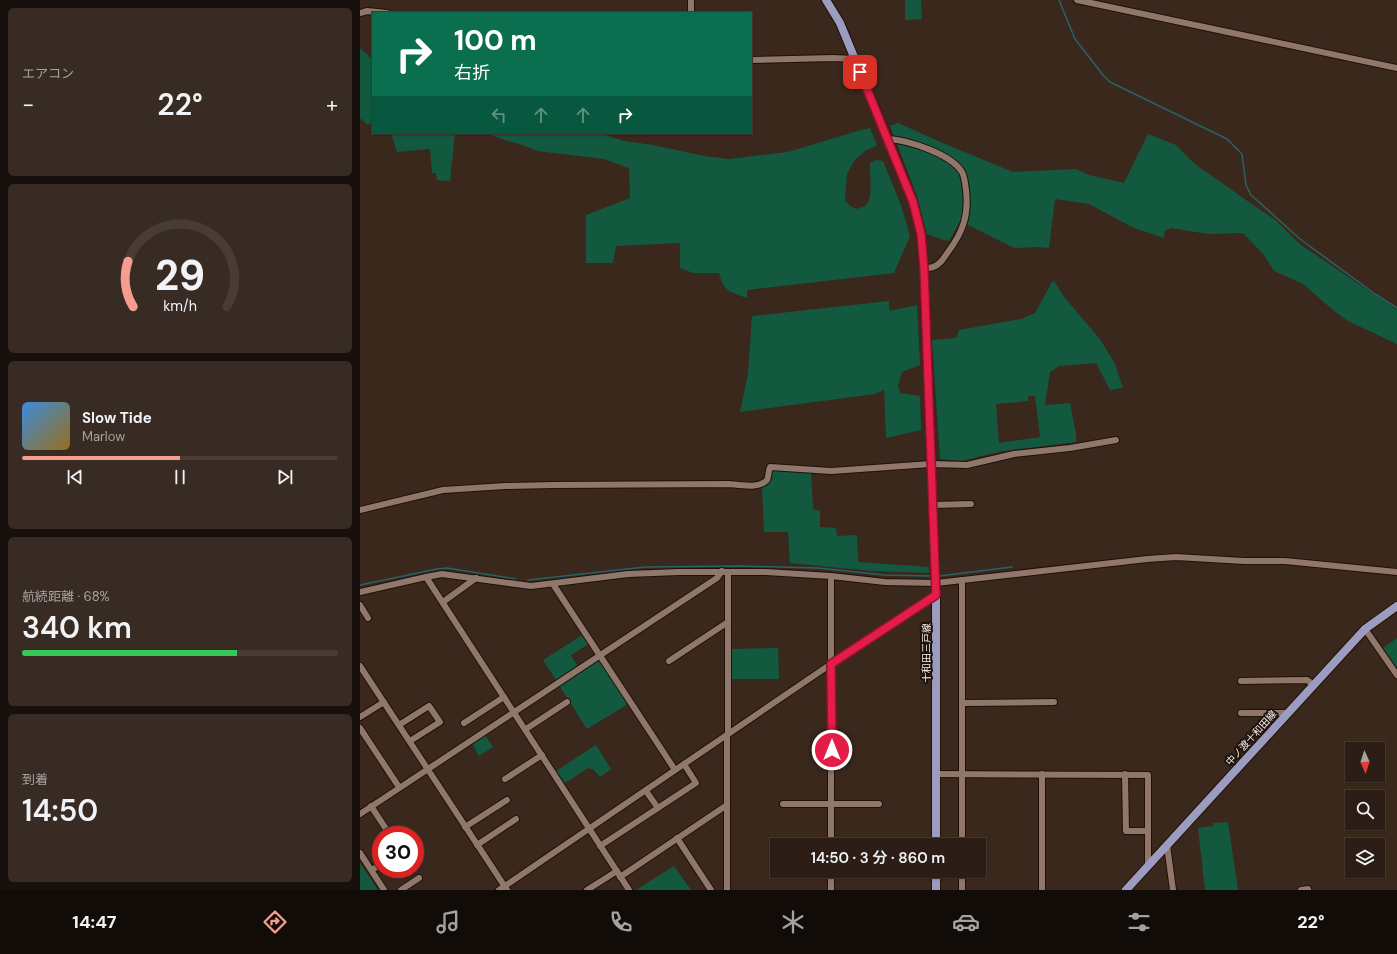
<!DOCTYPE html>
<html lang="ja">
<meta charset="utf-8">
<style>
body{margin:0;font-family:"DM Sans","Noto Sans JP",sans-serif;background:#382b23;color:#f1f3f6;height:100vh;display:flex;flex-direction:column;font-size:15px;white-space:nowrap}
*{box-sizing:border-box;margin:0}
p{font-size:13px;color:#a6a2a1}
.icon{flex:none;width:22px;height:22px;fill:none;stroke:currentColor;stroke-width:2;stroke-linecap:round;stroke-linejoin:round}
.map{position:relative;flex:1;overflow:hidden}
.side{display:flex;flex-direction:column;gap:8px;padding:8px;background:#18100c;width:360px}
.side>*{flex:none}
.hud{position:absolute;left:12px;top:12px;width:380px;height:122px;border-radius:0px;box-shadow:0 1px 3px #0004,0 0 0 1px #483c35;background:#0b6e4f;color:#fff;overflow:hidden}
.needle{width:26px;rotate:177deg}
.buttons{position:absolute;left:985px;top:742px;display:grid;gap:8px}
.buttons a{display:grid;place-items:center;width:40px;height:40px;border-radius:0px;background:#2c1e16;box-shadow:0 1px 3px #0004,0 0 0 1px #483c35;font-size:20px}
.speed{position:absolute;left:12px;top:826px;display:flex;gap:8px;font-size:20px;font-weight:700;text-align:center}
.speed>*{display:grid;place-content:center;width:52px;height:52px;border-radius:50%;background:#2c1e16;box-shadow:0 1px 3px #0004,0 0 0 1px #483c35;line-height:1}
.speed .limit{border:6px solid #d22;background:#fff;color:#111}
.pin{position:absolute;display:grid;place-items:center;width:34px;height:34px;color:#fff;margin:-17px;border-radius:8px;box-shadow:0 2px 6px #0006}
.me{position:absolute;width:44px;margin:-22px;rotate:0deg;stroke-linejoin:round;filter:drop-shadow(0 0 3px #0008)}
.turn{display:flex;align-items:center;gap:14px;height:84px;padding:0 16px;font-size:18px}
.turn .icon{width:52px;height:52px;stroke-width:2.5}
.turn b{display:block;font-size:28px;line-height:34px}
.lanes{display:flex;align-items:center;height:38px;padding:0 16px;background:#0003;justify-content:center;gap:20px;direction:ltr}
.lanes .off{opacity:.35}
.big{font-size:30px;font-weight:600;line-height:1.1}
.side .tile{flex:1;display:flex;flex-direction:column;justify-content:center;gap:6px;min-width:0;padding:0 14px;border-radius:6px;background:#382b23}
.side .dial{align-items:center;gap:0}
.dial svg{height:104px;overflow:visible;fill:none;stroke:#483c35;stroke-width:7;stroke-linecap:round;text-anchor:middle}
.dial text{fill:#f1f3f6;stroke:none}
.song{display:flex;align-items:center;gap:12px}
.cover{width:48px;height:48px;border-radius:6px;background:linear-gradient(135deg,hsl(210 70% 55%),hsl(40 70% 35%))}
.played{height:4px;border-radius:2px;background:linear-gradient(90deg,#f59d8e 50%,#483c35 50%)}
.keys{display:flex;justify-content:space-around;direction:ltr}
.heat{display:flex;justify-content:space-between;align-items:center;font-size:22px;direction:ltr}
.charge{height:6px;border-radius:3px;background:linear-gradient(90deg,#34c759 68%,#483c35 0)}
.trip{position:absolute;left:410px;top:838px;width:216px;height:40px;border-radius:0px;background:#2c1e16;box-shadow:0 1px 3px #0004,0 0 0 1px #483c35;font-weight:600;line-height:40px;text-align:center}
.dock{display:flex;height:64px;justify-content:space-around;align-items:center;background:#120c09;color:#a6a2a1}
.dock .icon{width:28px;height:28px}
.dock .on{color:#f59d8e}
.dock b{font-size:18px;color:#f1f3f6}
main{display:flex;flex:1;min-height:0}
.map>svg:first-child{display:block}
.green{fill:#125940;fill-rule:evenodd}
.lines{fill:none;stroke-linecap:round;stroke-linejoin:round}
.stream{stroke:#266369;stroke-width:1.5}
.minor-casing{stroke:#221007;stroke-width:8}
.major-casing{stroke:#221007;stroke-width:10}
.minor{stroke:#8f776b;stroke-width:6}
.major{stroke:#9c9cc1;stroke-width:8}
.route-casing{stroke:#92132f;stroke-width:10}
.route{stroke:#e11d48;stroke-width:7}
.labels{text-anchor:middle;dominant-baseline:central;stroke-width:4;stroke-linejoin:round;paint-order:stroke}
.street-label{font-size:10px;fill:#fceee7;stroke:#1c130e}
</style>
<main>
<section class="side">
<div class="tile"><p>エアコン</p>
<div class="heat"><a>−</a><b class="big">22°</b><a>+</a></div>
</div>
<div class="tile dial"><svg viewBox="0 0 100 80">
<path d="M14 69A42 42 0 1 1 86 69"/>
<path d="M14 69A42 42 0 0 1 10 34" stroke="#f59d8e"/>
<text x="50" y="56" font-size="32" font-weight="700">29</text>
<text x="50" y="72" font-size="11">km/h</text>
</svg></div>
<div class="tile">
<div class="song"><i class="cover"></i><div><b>Slow Tide</b><p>Marlow</p></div></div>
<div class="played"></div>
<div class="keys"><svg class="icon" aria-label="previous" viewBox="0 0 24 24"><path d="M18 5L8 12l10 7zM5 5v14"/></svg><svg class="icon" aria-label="pause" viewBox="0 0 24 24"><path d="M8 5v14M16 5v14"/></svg><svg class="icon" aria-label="next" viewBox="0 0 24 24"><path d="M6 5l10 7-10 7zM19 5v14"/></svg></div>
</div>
<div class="tile"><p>航続距離 · 68%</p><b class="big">340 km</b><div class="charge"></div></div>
<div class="tile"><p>到着</p><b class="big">14:50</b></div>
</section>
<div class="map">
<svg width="1037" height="890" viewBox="0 0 1037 890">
<rect width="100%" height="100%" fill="#3b281d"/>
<g class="green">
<path d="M545 0H561L562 19 545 20Z"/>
<path d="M0 48 13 60V123L6 124 3 120 0 119Z"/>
<path d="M538 123 583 143 653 172 716 169 729 175 764 183 788 134 816 145 835 164 896 207 914 219 941 245 1037 310V344L988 321 973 310 943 284 914 271 904 255 883 233 848 234 811 228 805 231 804 238 774 228 729 204 695 199 689 248 678 247 654 248 600 221 589 241 584 240 567 234 557 196 530 126Z"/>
<path d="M510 128 517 145 514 147 506 150 494 161 487 174 485 200 490 206 496 209C500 208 505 207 508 203 512 194 510 173 510 163L517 160 523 161 541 205 550 236 534 273 387 290V298C370 292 364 292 359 273H333L320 268V243L256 246 253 263H226V215L270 198 269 168 244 159 177 151C161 143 143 141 127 133H193L245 135 264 141 293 145 344 156 369 159 428 152 501 130Z"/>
<path d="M31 133H95L90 181 77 180 76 173H72L70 149 37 152Z"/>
<path d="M694 281 704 297 740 339 755 364 763 388 750 390 736 363 699 366 690 372 685 405 710 403 716 434V442L643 451 601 461 580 459 572 340 596 338 599 330 661 319 675 313 692 282ZM668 396H675L680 437 639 443 636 404 668 401Z"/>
<path d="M529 301V311L557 305 560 365 542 372 538 386 540 393 560 396 561 430 526 438 524 390 515 394 380 412 388 374 392 316Z"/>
<path d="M414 469 451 471 453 509 460 511V527L476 528 477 536 497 535 498 562 569 567V573L512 571 430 563 428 532H404L402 487 410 481 411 470Z"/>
<path d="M224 634 230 643 211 655 218 667 196 680 183 660Z"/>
<path d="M1037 638V668L1023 648Z"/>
<path d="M418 648 419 679H371L370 649Z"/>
<path d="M238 659 268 704 227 729 199 685Z"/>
<path d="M125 735 133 747 119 756 112 743Z"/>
<path d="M236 745 251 769 240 777 234 770 228 768 205 783 196 771Z"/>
<path d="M868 822 878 890H845L838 828 853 826V823Z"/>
<path d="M0 863 18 890H0Z"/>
<path d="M314 866 331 890H276Z"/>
</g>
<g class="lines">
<g class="stream">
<path d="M699 0 715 39 743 75 750 82 867 139 882 154 886 185 891 195 940 239 1015 294 1037 308"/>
<path d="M579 576 652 567"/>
<path d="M168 580 285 567 379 566 458 568 524 575 570 576"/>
<path d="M0 585 77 569 87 568 156 579"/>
</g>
<g class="minor-casing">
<g id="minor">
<path d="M717 0 1037 68"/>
<path d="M0 13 7 11 27 13"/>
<path d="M331 13V0"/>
<path d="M391 60 473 58 495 59"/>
<path d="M528 139C548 140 591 154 602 172 605 178 605 184 606 190 609 215 603 232 588 252 584 258 580 265 573 267 571 268 567 268 564 269"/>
<path d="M573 505 611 504"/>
<path d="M0 510 83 490 145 486 193 485 369 484C380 485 399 489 407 480 409 476 408 471 410 467L471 471 571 464 607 465 654 454 710 448 756 440"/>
<path d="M368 572V734"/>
<path d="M471 576V845"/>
<path d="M66 577 269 890"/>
<path d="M193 584 315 770"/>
<path d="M0 592 66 577 82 574 171 586 268 574 319 572H406L471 576 525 582 576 583 787 559 816 557 884 561H925L1037 572"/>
<path d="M83 602 116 578"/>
<path d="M0 605 8 618"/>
<path d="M1005 629 1037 675"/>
<path d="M309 661 368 622"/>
<path d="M0 666 147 890"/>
<path d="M881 681 947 680 954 685"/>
<path d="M603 703 694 702"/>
<path d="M881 713H928"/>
<path d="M0 717 24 702"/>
<path d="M104 723 144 697"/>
<path d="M39 725 69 706 80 722 50 741"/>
<path d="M0 728 39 787"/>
<path d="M166 729 207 702"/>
<path d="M367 735V890"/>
<path d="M576 774 788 775V866"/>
<path d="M682 774V890"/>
<path d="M765 774 766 831H787"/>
<path d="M145 779 182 755"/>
<path d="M286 791 298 808"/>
<path d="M423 804H519"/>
<path d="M11 806 30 835"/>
<path d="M0 814 357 578 362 571"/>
<path d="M105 827 147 800"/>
<path d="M317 838 351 890"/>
<path d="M117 845 156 819"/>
<path d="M602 845V580"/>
<path d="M807 845 813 890"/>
<path d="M240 846 336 783 324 764"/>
<path d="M0 853 24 890"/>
<path d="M12 870 21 864"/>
<path d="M260 877 367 805"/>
<path d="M41 890 59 878"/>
<path d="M139 890 471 664 576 595"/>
<path d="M227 890 257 871"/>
<path d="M471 890V871"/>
<path d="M602 890V871"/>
<path d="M941 890 948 889V890"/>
</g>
</g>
<g class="major-casing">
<g id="major">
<path d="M466 0 480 23 528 139 553 202 561 234 564 269 576 595V845"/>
<path d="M576 871V890"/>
<path d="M766 890 1005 629 1037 606"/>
</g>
</g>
<use href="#minor" class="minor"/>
<use href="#major" class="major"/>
</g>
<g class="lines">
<g class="route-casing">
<path id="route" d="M472 750 471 664 576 595 564 269 561 234 553 202 500 72"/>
</g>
<use href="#route" class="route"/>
</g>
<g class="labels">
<g class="street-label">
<text transform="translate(566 653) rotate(-90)">十和田三戸線</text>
<text transform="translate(891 738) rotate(-48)">中ノ渡十和田線</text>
</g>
</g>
</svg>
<div class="buttons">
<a><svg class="needle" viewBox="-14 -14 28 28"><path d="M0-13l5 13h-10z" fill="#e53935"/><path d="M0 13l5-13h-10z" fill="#a6a2a1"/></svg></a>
<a><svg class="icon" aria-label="search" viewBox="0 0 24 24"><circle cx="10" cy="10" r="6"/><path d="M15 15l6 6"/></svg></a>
<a><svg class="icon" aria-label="layers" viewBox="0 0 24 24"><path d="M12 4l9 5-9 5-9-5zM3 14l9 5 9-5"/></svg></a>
</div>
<div class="speed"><div class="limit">30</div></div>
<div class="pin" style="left:500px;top:72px;background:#d93025"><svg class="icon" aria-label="arrive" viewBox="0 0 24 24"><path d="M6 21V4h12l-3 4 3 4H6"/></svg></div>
<svg class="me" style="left:472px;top:750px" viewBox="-20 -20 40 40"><circle r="17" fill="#e11d48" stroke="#fff" stroke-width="3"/><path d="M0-11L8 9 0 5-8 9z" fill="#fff"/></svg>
<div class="trip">14:50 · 3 分 · 860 m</div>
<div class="hud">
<div class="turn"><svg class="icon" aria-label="right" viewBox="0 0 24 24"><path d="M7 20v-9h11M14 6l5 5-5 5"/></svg><div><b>100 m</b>右折</div></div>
<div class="lanes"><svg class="icon off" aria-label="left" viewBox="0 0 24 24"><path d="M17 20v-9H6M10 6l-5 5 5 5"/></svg><svg class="icon off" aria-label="ahead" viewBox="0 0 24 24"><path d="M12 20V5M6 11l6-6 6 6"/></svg><svg class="icon off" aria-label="ahead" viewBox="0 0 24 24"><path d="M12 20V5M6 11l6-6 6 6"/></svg><svg class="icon" aria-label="right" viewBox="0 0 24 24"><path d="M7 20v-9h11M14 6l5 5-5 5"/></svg></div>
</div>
</div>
</main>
<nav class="dock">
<b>14:47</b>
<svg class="icon on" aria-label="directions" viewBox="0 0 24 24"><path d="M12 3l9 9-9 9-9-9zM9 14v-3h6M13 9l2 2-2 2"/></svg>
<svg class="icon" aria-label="music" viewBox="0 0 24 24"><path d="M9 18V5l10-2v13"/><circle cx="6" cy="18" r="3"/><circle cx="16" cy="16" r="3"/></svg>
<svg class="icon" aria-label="phone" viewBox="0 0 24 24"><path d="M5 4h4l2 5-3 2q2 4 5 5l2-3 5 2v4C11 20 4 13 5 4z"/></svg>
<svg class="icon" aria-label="climate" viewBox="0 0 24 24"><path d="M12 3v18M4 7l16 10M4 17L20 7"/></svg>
<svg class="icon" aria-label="car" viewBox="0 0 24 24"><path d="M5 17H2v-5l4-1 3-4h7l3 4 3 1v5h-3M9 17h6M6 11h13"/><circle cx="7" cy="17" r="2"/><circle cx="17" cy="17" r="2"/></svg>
<svg class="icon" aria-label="filters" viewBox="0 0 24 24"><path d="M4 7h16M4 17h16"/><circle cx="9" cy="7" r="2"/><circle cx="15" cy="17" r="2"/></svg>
<b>22°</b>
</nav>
